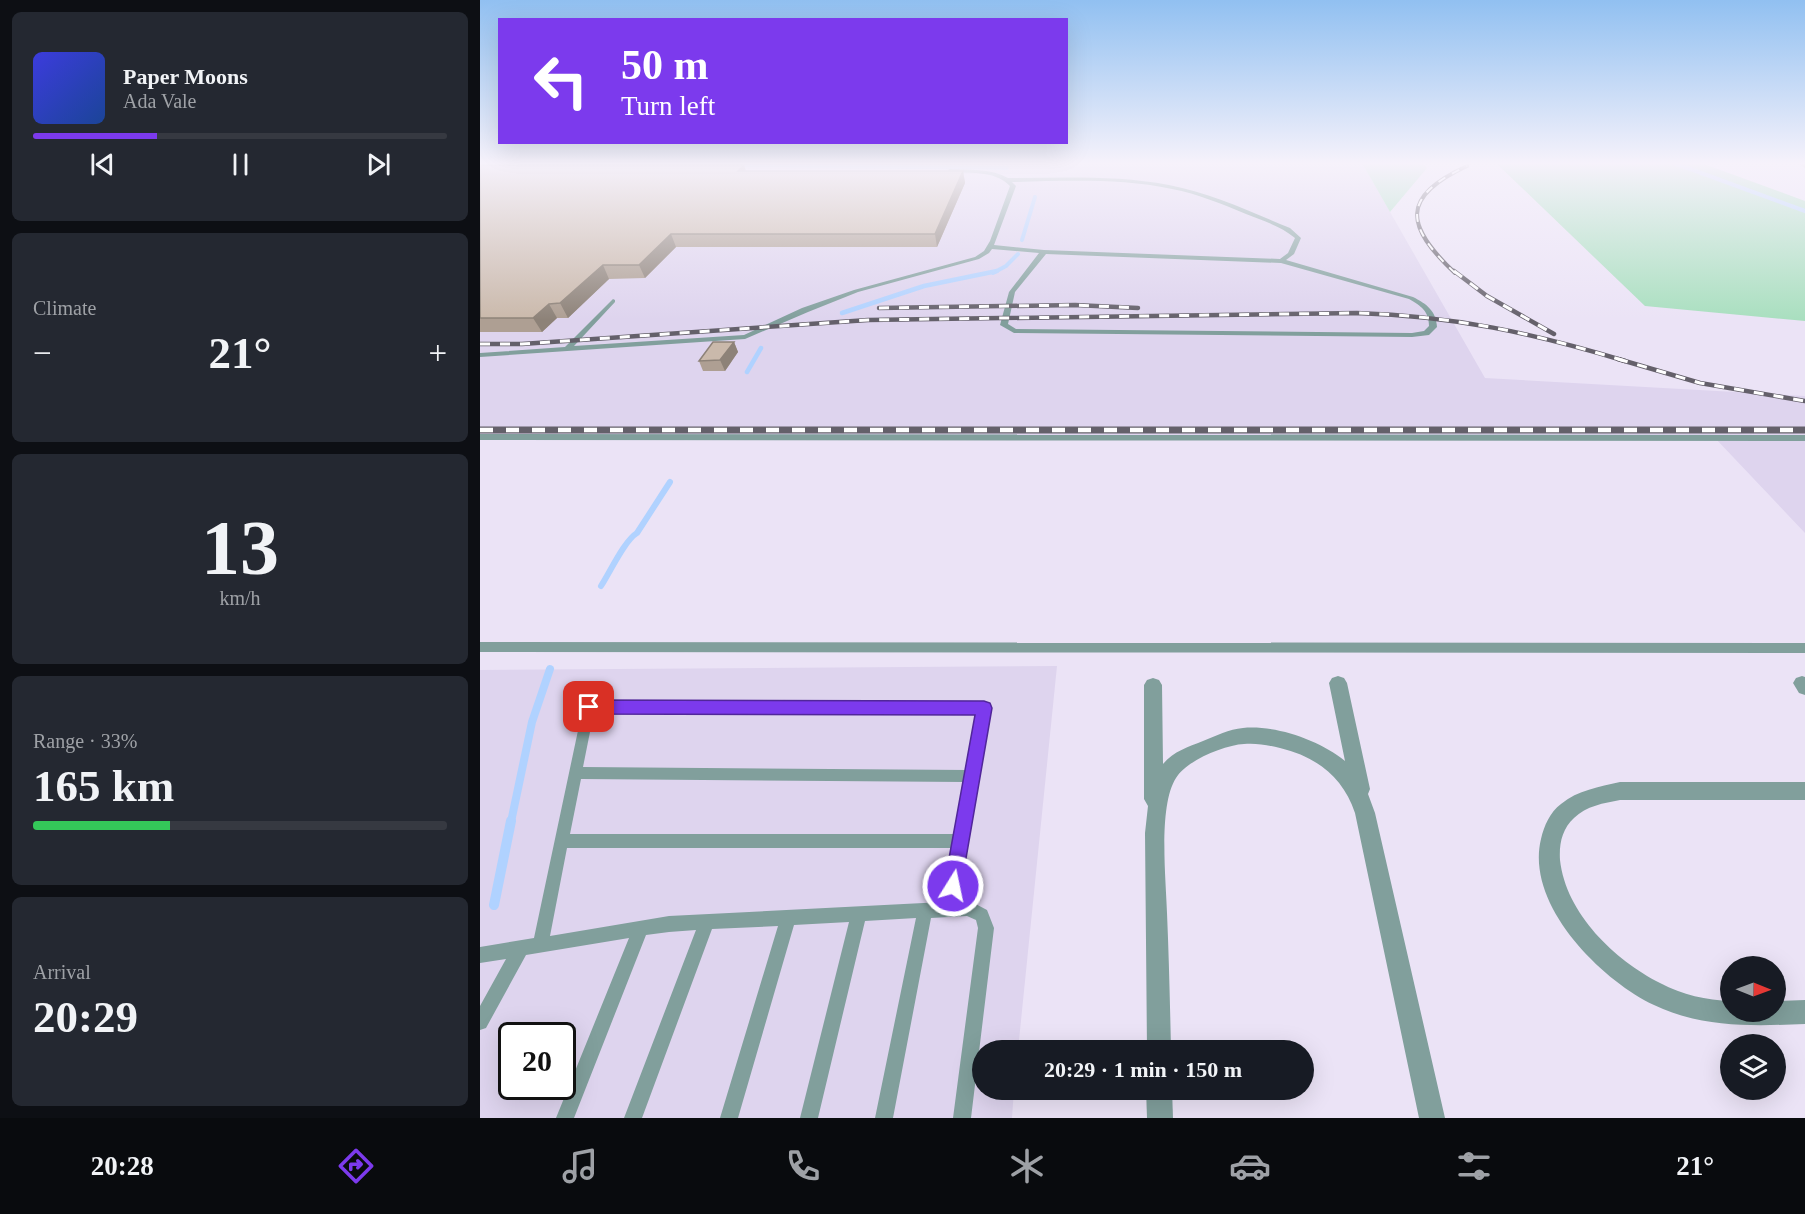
<!DOCTYPE html>
<meta charset="utf-8">
<style>
body{margin:0;font-family:"Times New Roman",serif;background:#242831;color:#f1f3f6;height:100vh;display:flex;flex-direction:column;font-size:22px;white-space:nowrap}
*{box-sizing:border-box;margin:0}
p{font-size:20px;color:#9ea1a6}
.icon{flex:none;width:33px;height:33px;fill:none;stroke:currentColor;stroke-width:2;stroke-linecap:round;stroke-linejoin:round}
.map{position:relative;flex:1;overflow:hidden}
.side{display:flex;flex-direction:column;gap:12px;padding:12px;background:#0d0f14;width:480px}
.side>*{flex:none}
.guide{position:absolute;left:18px;top:18px;width:570px;height:126px;border-radius:0px;box-shadow:0 6px 24px #0002;background:#7c3aed;color:#fff;overflow:hidden}
.needle{width:39px;rotate:91deg}
.fabs{position:absolute;left:1240px;top:956px;display:grid;gap:12px}
.fabs a{display:grid;place-items:center;width:66px;height:66px;border-radius:50%;background:#171b24;box-shadow:0 6px 24px #0002;font-size:30px}
.speed{position:absolute;left:18px;top:1022px;display:flex;gap:12px;font-size:30px;font-weight:700;text-align:center}
.speed>*{display:grid;place-content:center;width:78px;height:78px;border-radius:50%;background:#171b24;box-shadow:0 6px 24px #0002;line-height:1}
.speed .limit{border:3px solid #111;border-radius:9px;background:#fff;color:#111}
.pin{position:absolute;display:grid;place-items:center;width:51px;height:51px;color:#fff;margin:-26px;border-radius:12px;box-shadow:0 3px 9px #0006}
.me{position:absolute;width:66px;margin:-33px;rotate:10deg;stroke-linejoin:round;filter:drop-shadow(0 0 4px #0008)}
.turn{display:flex;align-items:center;gap:21px;height:126px;padding:0 24px;font-size:27px}
.turn .icon{width:78px;height:78px;stroke-width:2.5}
.turn b{display:block;font-size:42px;line-height:51px}
.big{font-size:45px;font-weight:600;line-height:1.1}
.side .widget{flex:1;display:flex;flex-direction:column;justify-content:center;gap:9px;min-width:0;padding:0 21px;border-radius:9px;background:#242831}
.side .dial{align-items:center;gap:0}
.dial b{font-size:78px;line-height:1}
.song{display:flex;align-items:center;gap:18px}
.cover{width:72px;height:72px;border-radius:9px;background:linear-gradient(135deg,hsl(240 70% 55%),hsl(220 70% 35%))}
.played{height:6px;border-radius:3px;background:linear-gradient(90deg,#7c3aed 30%,#363941 30%)}
.keys{display:flex;justify-content:space-around;direction:ltr}
.heat{display:flex;justify-content:space-between;align-items:center;font-size:33px;direction:ltr}
.charge{height:9px;border-radius:4px;background:linear-gradient(90deg,#34c759 33%,#363941 0)}
.trip{position:absolute;left:492px;top:1040px;width:342px;height:60px;border-radius:30px;background:#171b24;box-shadow:0 6px 24px #0002;font-weight:600;line-height:60px;text-align:center}
.dock{display:flex;height:96px;justify-content:space-around;align-items:center;background:#090b0e;color:#9ea1a6}
.dock .icon{width:42px;height:42px}
.dock .on{color:#7c3aed}
.dock b{font-size:27px;color:#f1f3f6}
main{display:flex;flex:1;min-height:0}
.map>svg:first-child{display:block}
.built{fill:#ded4ee;fill-rule:evenodd}
.green{fill:#a9dfbf}
.lines{fill:none;stroke-linecap:round;stroke-linejoin:round}
.stream-far4{stroke:#b0d2ff;stroke-width:4}
.stream-far3{stroke:#b0d2ff;stroke-width:4.5}
.stream-far2{stroke:#b0d2ff;stroke-width:6}
.stream-far1{stroke:#b0d2ff;stroke-width:8}
.stream{stroke:#b0d2ff;stroke-width:10}
.service{fill:#819f9c;fill-rule:evenodd}
.minor{fill:#819f9c;fill-rule:evenodd}
.rail-far2-casing{stroke:#64606a;stroke-width:4}
.rail-far1-casing{stroke:#64606a;stroke-width:4.5}
.rail-casing{stroke:#64606a;stroke-width:7}
.rail-far2{stroke:#fff;stroke-width:2;stroke-dasharray:8;stroke-linecap:butt}
.rail-far1{stroke:#fff;stroke-width:3;stroke-dasharray:10;stroke-linecap:butt}
.rail{stroke:#fff;stroke-width:4.5;stroke-dasharray:13;stroke-linecap:butt}
.wall{fill:#ae9f93}
.shaded-wall{fill:#8d8278}
.building{fill:#cab9ab;stroke:#8d8278;stroke-width:1.5}
.route{fill:#7c3aed;stroke:#51269a;stroke-width:1.5}
</style>
<main>
<section class="side">
<div class="widget">
<div class="song"><i class="cover"></i><div><b>Paper Moons</b><p>Ada Vale</p></div></div>
<div class="played"></div>
<div class="keys"><svg class="icon" aria-label="previous" viewBox="0 0 24 24"><path d="M18 5L8 12l10 7zM5 5v14"/></svg><svg class="icon" aria-label="pause" viewBox="0 0 24 24"><path d="M8 5v14M16 5v14"/></svg><svg class="icon" aria-label="next" viewBox="0 0 24 24"><path d="M6 5l10 7-10 7zM19 5v14"/></svg></div>
</div>
<div class="widget"><p>Climate</p>
<div class="heat"><a>−</a><b class="big">21°</b><a>+</a></div>
</div>
<div class="widget dial"><b>13</b><p>km/h</p></div>
<div class="widget"><p>Range · 33%</p><b class="big">165 km</b><div class="charge"></div></div>
<div class="widget"><p>Arrival</p><b class="big">20:29</b></div>
</section>
<div class="map">
<svg width="1325" height="1118" viewBox="0 0 1325 1118">
<rect width="100%" height="100%" fill="#ebe3f6"/>
<g class="built">
<path d="M0 163H882L1005 378 1325 396V533L1235 438 0 437Z"/>
<path d="M577 666 538 1050H502V1089H534L532 1118H0V670ZM32 1035H82V1086H32Z"/>
</g>
<g class="green">
<path d="M784 163H943L947 168 910 212 882 163Z"/>
<path d="M1016 163H1226L1224 164 1325 201V321L1165 306Z"/>
</g>
<g class="lines">
<g class="stream-far4">
<path d="M1194 163 1325 211"/>
<path d="M0 165H78"/>
<path d="M93 165H120"/>
<path d="M258 165 527 168"/>
<path d="M542 240 555 197"/>
<path d="M513 273 526 266 538 254"/>
</g>
<g class="stream-far3">
<path d="M362 313 444 286 517 271"/>
<path d="M267 372 281 348"/>
</g>
<path class="stream-far2" d="M121 586C130 572 145 540 157 533L190 482"/>
<path class="stream-far1" d="M31 822 52 722 70 669"/>
<path class="stream" d="M14 905 31 821"/>
<g class="service">
<path d="M469 169C489 170 510 168 528 178 582 178 636 175 689 185 731 193 771 212 810 228L821 238 814 254 806 260 933 297C947 304 956 311 957 327L949 335 932 337 534 333 520 325 529 292 559 253 512 249 509 253 499 259 378 292 328 312 265 339 0 357V353L85 347 133 299 135 300V302L94 346 264 335 322 308 374 290 495 257 504 251 510 241 530 186C513 169 489 174 467 172ZM532 182C585 181 640 178 692 189 718 194 742 204 766 214 783 221 801 226 815 238L808 253 800 259 564 250 514 245 536 186ZM566 254 801 263 929 299C941 306 949 311 949 326L944 331 932 333 536 329 528 324 535 292Z"/>
<path d="M0 434 1325 435V441L0 440Z"/>
<path d="M0 642 1325 643V653L0 652Z"/>
<path d="M109 702 504 703 508 704 510 708 478 901 488 900 507 910 514 928 491 1118H473L498 928 496 920 487 916 451 918 413 1118H395L436 918 385 921 338 1118H320L369 922 314 925 258 1118H240L298 926 232 929 162 1118H144L216 930 189 932 166 935 94 1118H76L149 938 46 955 6 1028 0 1030V1006L26 959 0 963V947L54 938 103 707 105 703ZM114 712 497 713 487 770 103 767ZM101 779 484 782 475 834H90ZM87 848H472L463 902 189 916 70 936Z"/>
</g>
<g class="minor">
<path d="M858 676 864 678 867 683 890 789 888 794 895 813 965 1118H939L875 813C863 777 837 757 800 748 788 745 776 743 764 744 744 745 706 761 696 778 678 806 686 879 687 913 689 959 690 1004 691 1050H667L665 833 668 806 664 799V685L667 680 673 678 679 680 682 685 683 764C694 751 708 747 723 741 736 736 749 729 763 728 796 725 839 740 865 761L849 683 852 678Z"/>
<path d="M1322 676 1325 677V695L1319 693 1313 683 1316 678Z"/>
<path d="M1140 782H1325V800H1140C1124 803 1106 806 1094 818 1082 829 1079 844 1080 860 1086 914 1135 960 1180 983 1203 995 1226 1000 1251 1001V1011H1296V1001L1325 1000V1024C1272 1026 1222 1028 1174 1005 1120 979 1045 904 1061 839 1064 826 1070 812 1081 804 1098 790 1119 787 1140 782Z"/>
<path d="M666 1089H692L693 1118H667Z"/>
</g>
<g class="rail-far2-casing">
<path id="rail-far2" d="M975 273C925 226 920 197 987 166"/>
</g>
<g class="rail-far1-casing">
<g id="rail-far1">
<path d="M974 271 1007 296 1074 334"/>
<path d="M399 308 595 305 658 308"/>
<path d="M0 344H42L388 320 877 313C974 316 1053 333 1145 361"/>
<path d="M1138 359 1220 383 1325 401"/>
</g>
</g>
<g class="rail-casing">
<path id="rail" d="M0 430H1325"/>
</g>
<use href="#rail-far2" class="rail-far2"/>
<use href="#rail-far1" class="rail-far1"/>
<use href="#rail" class="rail"/>
</g>
<g class="wall">
<path d="M1318 163H1325V168Z"/>
<path d="M0 165 266 171H483L485 183 457 247H196L165 278 129 279 88 318H77L62 332H0Z"/>
<path d="M254 342 258 352 245 371H223L219 361Z"/>
</g>
<g class="shaded-wall">
<path d="M264 165 268 177 258 171Z"/>
<path d="M483 171 485 183 457 247 455 234Z"/>
<path d="M191 234 196 247 165 278 159 265Z"/>
<path d="M123 265 129 279 88 318 80 303Z"/>
<path d="M69 304 77 318 62 332 53 318Z"/>
<path d="M254 342 258 352 245 371 240 360Z"/>
</g>
<g class="building">
<path d="M0 165H264L258 171H483L455 234H191L159 265H123L80 303 69 304 53 318H0Z"/>
<path d="M233 342H254L240 360 219 361Z"/>
</g>
<linearGradient id="sky" x2="0" y2="1"><stop stop-color="#91c0f1"/><stop offset="0.51" stop-color="#f6f2fb"/><stop offset="1" stop-color="#f6f2fb" stop-opacity="0"/></linearGradient>
<rect width="1325" height="320" fill="url(#sky)"/>
<path class="route" d="M109 700 504 701 510 703 512 708 480 893 473 896 466 893 464 886 495 715 109 714 103 712 101 707 103 702Z"/>
</svg>
<div class="fabs">
<a><svg class="needle" viewBox="-14 -14 28 28"><path d="M0-13l5 13h-10z" fill="#e53935"/><path d="M0 13l5-13h-10z" fill="#9ea1a6"/></svg></a>
<a><svg class="icon" aria-label="layers" viewBox="0 0 24 24"><path d="M12 4l9 5-9 5-9-5zM3 14l9 5 9-5"/></svg></a>
</div>
<div class="speed"><div class="limit">20</div></div>
<div class="pin" style="left:109px;top:707px;background:#d93025"><svg class="icon" aria-label="arrive" viewBox="0 0 24 24"><path d="M6 21V4h12l-3 4 3 4H6"/></svg></div>
<svg class="me" style="left:473px;top:886px" viewBox="-20 -20 40 40"><circle r="17" fill="#7c3aed" stroke="#fff" stroke-width="3"/><path d="M0-11L8 9 0 5-8 9z" fill="#fff"/></svg>
<div class="trip">20:29 · 1 min · 150 m</div>
<div class="guide">
<div class="turn"><svg class="icon" aria-label="left" viewBox="0 0 24 24"><path d="M17 20v-9H6M10 6l-5 5 5 5"/></svg><div><b>50 m</b>Turn left</div></div>
</div>
</div>
</main>
<nav class="dock">
<b>20:28</b>
<svg class="icon on" aria-label="directions" viewBox="0 0 24 24"><path d="M12 3l9 9-9 9-9-9zM9 14v-3h6M13 9l2 2-2 2"/></svg>
<svg class="icon" aria-label="music" viewBox="0 0 24 24"><path d="M9 18V5l10-2v13"/><circle cx="6" cy="18" r="3"/><circle cx="16" cy="16" r="3"/></svg>
<svg class="icon" aria-label="phone" viewBox="0 0 24 24"><path d="M5 4h4l2 5-3 2q2 4 5 5l2-3 5 2v4C11 20 4 13 5 4z"/></svg>
<svg class="icon" aria-label="climate" viewBox="0 0 24 24"><path d="M12 3v18M4 7l16 10M4 17L20 7"/></svg>
<svg class="icon" aria-label="car" viewBox="0 0 24 24"><path d="M5 17H2v-5l4-1 3-4h7l3 4 3 1v5h-3M9 17h6M6 11h13"/><circle cx="7" cy="17" r="2"/><circle cx="17" cy="17" r="2"/></svg>
<svg class="icon" aria-label="filters" viewBox="0 0 24 24"><path d="M4 7h16M4 17h16"/><circle cx="9" cy="7" r="2"/><circle cx="15" cy="17" r="2"/></svg>
<b>21°</b>
</nav>
